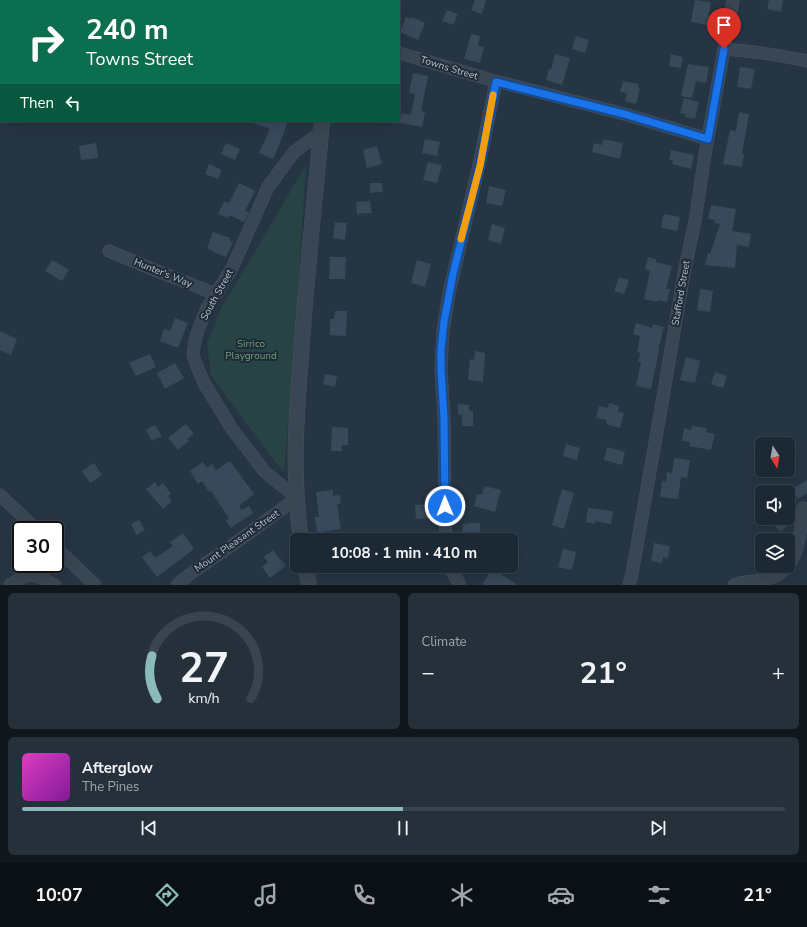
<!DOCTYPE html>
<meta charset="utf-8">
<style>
body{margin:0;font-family:"Nunito Sans",sans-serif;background:#25303b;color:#f1f3f6;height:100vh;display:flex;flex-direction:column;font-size:15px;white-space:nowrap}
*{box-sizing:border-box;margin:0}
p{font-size:13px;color:#a0a6ac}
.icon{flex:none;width:22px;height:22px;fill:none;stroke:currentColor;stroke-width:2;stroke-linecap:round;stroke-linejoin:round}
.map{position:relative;height:585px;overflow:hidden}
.sheet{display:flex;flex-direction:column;gap:8px;padding:8px;background:#0f161c;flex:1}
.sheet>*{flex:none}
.top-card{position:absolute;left:0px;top:0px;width:400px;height:122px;box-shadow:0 4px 16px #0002,0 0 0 1px #3a444e;background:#0b6e4f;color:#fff;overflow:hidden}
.needle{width:26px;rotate:169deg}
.buttons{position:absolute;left:755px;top:437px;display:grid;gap:8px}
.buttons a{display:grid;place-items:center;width:40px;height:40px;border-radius:6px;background:#1c2833;box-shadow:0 4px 16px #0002,0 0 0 1px #3a444e;font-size:20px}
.speed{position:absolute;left:12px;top:521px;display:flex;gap:8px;font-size:20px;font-weight:700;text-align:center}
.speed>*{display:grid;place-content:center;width:52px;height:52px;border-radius:50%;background:#1c2833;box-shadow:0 4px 16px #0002,0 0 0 1px #3a444e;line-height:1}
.speed .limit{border:2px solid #111;border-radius:6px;background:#fff;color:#111}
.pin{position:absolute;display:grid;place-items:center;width:34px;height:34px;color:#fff;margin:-41px -17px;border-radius:50% 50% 50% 0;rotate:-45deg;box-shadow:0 0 4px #0007}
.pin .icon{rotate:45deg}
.me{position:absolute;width:44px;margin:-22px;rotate:359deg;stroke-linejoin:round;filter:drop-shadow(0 0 3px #0008)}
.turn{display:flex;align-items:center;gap:14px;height:84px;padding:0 20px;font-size:18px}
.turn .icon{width:52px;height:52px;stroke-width:2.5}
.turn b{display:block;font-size:28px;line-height:34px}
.then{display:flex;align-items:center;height:38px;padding:0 20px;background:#0003;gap:8px;font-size:15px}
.big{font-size:30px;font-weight:700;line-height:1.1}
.sheet .widget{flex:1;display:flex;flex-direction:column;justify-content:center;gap:6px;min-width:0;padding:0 14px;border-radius:6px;background:#25303b}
.sheet .dial{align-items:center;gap:0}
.dial svg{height:104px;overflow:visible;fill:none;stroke:#3a444e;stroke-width:7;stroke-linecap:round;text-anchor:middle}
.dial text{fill:#f1f3f6;stroke:none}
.song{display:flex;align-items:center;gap:12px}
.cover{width:48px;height:48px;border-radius:6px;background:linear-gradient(135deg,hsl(310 70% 55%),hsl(290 70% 35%))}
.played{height:4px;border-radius:2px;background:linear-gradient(90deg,#8bbbb9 50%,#3a444e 50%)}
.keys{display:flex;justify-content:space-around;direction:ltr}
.heat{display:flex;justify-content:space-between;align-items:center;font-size:22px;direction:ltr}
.sheet .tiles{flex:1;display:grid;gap:8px;grid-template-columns:1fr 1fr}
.widget:last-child{grid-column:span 2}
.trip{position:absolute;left:290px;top:533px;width:228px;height:40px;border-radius:6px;background:#1c2833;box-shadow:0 4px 16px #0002,0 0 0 1px #3a444e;font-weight:700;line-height:40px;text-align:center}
.dock{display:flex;height:64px;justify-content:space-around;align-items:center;background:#0b1014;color:#a0a6ac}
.dock .icon{width:28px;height:28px}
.dock .current{color:#8bbbb9}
.dock b{font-size:18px;color:#f1f3f6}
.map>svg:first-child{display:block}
.green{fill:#284344}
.building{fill:#38495a}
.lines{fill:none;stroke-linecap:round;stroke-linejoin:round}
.minor-casing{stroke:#47525f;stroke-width:13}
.tertiary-casing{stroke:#47525f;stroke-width:16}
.minor{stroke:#3a4653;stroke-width:12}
.tertiary{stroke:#3a4653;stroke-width:15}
.route-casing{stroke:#114b97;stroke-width:10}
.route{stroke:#1a73e8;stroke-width:7}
.slow{stroke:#f59e0b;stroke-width:7}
.labels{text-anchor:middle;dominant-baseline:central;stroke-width:4;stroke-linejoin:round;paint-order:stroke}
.street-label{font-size:10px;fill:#b8c1cd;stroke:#1f2b38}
.park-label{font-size:10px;fill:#6e9f75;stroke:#1f2b38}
</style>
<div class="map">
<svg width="807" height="585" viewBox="0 0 807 585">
<rect width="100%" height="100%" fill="#263544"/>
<path class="green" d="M306 165 295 338 284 473 211 376 207 343 221 309Z"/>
<g class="building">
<path d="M475 0H486L482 14 471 10Z"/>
<path d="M695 0 711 2 707 25 691 22Z"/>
<path d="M769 0H783L781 12 767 9Z"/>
<path d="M447 10 458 14 453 25 442 21Z"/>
<path d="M406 17 411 19 412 17 425 23 418 40 400 32Z"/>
<path d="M471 34 480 36 478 46 484 47 480 63 464 59Z"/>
<path d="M576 36 589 40 585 53 572 49Z"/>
<path d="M555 54 570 58 562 85 546 80 549 69H551Z"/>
<path d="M671 54 683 57 681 68 669 66Z"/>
<path d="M688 64 709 67 706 83 696 81 692 98 681 96Z"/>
<path d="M740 67 755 69 751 89 737 87Z"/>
<path d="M413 73 428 76 421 111 425 112 422 127 400 123 402 113 411 115 415 94 409 93Z"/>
<path d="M623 81 639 84 638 88 640 89 636 104 625 101 627 93 620 92Z"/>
<path d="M684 98 699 102 695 119 685 117 686 114 680 113Z"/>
<path d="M739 112 749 114 742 154H744L742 167 723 164 730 130 736 131Z"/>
<path d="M250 121H288L279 146 273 159 259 153 270 129 250 122Z"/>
<path d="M425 139 440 142 437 156 422 153Z"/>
<path d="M603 139 623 143 620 159 592 152 594 143 602 145Z"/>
<path d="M96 143 98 158 81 160 79 146Z"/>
<path d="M226 143 240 149 235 160 221 154Z"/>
<path d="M377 146 382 164 367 168 363 150Z"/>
<path d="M671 150 694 155 691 169 672 164 673 160H669Z"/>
<path d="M428 162 442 165 437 183 423 180Z"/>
<path d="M209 164 222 170 218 179 205 174Z"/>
<path d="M239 183 255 191 245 211 249 212 244 222 229 215 228 218 218 214 224 201 229 203Z"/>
<path d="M370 183H382L383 192 370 193Z"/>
<path d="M489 186 506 190 502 206 486 203Z"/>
<path d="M370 201 372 213 357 214 356 202Z"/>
<path d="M711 205 736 209 732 231 751 234 749 247 737 245 735 268 705 265 708 253 710 254 720 224 714 223 715 220 708 219Z"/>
<path d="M665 214 680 217 677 231 661 228 663 216H664Z"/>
<path d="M335 222 347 223 345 240 333 238Z"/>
<path d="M492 224 505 228 501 244 488 240Z"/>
<path d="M213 232 230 238 229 240 233 242 226 257 213 252V251L207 248Z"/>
<path d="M330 257H346L345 279H329Z"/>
<path d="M648 257 656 259V262L672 266 666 289H670L667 302 658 300V302L644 299 650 271 645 269Z"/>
<path d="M52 260 69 270 62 281 45 271Z"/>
<path d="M417 260 431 264 425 287 411 283Z"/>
<path d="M619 277 629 280 624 294 614 291Z"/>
<path d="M700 289 713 291 710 312 697 310Z"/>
<path d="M335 311H347L346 336 330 335V319H334Z"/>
<path d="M175 318 188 323 178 348 160 341 164 329 170 331Z"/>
<path d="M636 323 652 328 653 324 664 327 658 350H659L651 389 636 386 641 362H638L640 353 637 352 640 336 633 334Z"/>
<path d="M0 331 17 339 11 355 0 350Z"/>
<path d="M475 351 485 353 483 382 468 380 470 359 474 360Z"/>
<path d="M150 354 156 367 136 376 129 363Z"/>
<path d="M686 357 700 361 695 383 680 380Z"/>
<path d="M175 363 184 378 165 389 157 373Z"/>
<path d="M715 372 727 376 723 388 711 384Z"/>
<path d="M325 374 337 376 335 387 323 384Z"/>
<path d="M609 403 619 406 618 412 624 413 620 428 606 424 607 420 596 418 599 406 608 408Z"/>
<path d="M458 404 469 405V411H473V426H462V415L458 414Z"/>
<path d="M186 424 194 434 187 439 189 441 178 450 168 438Z"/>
<path d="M155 425 162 436 152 441 146 430Z"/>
<path d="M692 426 707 428 706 432 715 434 711 450 689 446 690 442 682 441 684 428 691 430Z"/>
<path d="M332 427 348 428V445H342V451H331Z"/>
<path d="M566 444 580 448 577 460 563 456Z"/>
<path d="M607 447 625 452 622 465 604 460Z"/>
<path d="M674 458 690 460 687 478 681 477 678 499 660 497 662 481 666 482 667 472 672 473Z"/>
<path d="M230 461 254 494 239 506 242 510 249 506 253 513 231 528 226 521 229 518 211 491 209 492 202 481 198 484 190 471 203 462 207 468 212 464 216 470Z"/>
<path d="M94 463 102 475 90 483 82 471Z"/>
<path d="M807 480V493L798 499 792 489Z"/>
<path d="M155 482 158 487 163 483 171 494 168 496 172 501 163 509 146 489Z"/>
<path d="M484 486 501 490 495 512 474 506 477 494 482 495Z"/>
<path d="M562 489 574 493 564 529 552 525Z"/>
<path d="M333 490V496L340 495 341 504H337L341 529 317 533 315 517H319L316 492Z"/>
<path d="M432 504 433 518 416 519 415 505Z"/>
<path d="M588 508 613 511 611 524 595 521V524L586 522Z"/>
<path d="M767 518H794L781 532Z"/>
<path d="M139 520 145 530 136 535 131 524Z"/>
<path d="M469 523H480V537L462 536 463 524H469Z"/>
<path d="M183 533 194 549 157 577 142 557 150 551 155 558 173 546 170 542Z"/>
<path d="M654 543 670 546 668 558 663 557 662 563 651 561Z"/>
<path d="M563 549 576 552 572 570 558 567Z"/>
<path d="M273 550 286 566 270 578 262 567 268 562 264 557Z"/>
<path d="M492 569 518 585H482Z"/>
</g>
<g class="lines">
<g class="minor-casing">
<g id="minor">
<path d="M724 49C753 51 779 55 807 61"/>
<path d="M399 53 488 79 624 114 708 139"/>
<path d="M109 251 157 271 216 294"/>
<path d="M0 495 37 530"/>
<path d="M446 540 445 506 444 418 441 369 443 331 449 293 479 165 496 82"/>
<path d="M55 547 95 585"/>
<path d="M451 566 453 573 460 585"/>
<path d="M10 585C31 570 34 574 55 585"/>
<path d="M177 585 190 574 231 546 297 498 265 472 232 429 204 383 196 364 193 355 194 347 197 333 206 310 232 268 268 187 294 152 321 132"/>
<path d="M629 585 632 574 661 409 684 273 695 221 705 154 733 0"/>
<path d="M734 585C746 580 758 582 770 578 800 568 800 534 803 508"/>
</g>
</g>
<g class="tertiary-casing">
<g id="tertiary">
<path d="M368 1 369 0"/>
<path d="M301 540C292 478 296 418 301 356 306 278 315 199 322 121"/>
<path d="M305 566 309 585"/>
</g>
</g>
<use href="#minor" class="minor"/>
<use href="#tertiary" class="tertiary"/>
</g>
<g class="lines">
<g class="route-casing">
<path id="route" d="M445 506 444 418 441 369V350L444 322 453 274 480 166 496 82 624 114 708 139 724 49"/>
</g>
<use href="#route" class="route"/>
<path class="slow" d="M461 239 480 166 493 95"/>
</g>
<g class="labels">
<g class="street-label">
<text transform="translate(449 68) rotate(17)">Towns Street</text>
<text transform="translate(163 273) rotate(22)">Hunter's Way</text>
<text transform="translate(681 293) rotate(-80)">Stafford Street</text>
<text transform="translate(217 295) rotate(-61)">South Street</text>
<text transform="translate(237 541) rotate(-35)">Mount Pleasant Street</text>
</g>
<g class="park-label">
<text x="251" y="344">Sirrico<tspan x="251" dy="12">Playground</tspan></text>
</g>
</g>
</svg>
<div class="buttons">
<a><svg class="needle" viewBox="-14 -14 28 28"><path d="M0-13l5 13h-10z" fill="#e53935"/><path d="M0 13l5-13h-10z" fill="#a0a6ac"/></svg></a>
<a><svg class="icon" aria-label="sound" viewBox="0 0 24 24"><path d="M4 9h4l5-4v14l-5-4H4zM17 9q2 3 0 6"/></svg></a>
<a><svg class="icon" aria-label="layers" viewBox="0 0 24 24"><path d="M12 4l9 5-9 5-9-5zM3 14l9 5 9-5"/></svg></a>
</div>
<div class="speed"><div class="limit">30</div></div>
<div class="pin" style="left:724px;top:49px;background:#d93025"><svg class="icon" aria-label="arrive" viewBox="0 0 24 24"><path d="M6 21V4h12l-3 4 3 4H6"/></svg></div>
<svg class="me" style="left:445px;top:506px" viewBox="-20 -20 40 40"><circle r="17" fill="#1a73e8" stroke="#fff" stroke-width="3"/><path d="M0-11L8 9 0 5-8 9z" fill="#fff"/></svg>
<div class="trip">10:08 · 1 min · 410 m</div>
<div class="top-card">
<div class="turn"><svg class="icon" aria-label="right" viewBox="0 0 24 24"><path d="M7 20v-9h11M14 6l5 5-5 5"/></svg><div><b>240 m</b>Towns Street</div></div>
<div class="then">Then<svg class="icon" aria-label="left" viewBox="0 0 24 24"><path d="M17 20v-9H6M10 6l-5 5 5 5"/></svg></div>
</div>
</div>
<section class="sheet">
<div class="tiles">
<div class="widget dial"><svg viewBox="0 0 100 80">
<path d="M14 69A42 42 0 1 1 86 69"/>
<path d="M14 69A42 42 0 0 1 10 36" stroke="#8bbbb9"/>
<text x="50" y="56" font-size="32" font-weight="700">27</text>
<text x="50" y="72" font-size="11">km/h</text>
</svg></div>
<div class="widget"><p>Climate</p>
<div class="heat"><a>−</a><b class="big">21°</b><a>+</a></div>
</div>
<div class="widget">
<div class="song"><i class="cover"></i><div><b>Afterglow</b><p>The Pines</p></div></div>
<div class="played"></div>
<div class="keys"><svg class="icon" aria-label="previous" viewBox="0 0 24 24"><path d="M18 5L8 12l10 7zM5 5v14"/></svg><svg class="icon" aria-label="pause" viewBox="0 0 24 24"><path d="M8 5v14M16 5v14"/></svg><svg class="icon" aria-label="next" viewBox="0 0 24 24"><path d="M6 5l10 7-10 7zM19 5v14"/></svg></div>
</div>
</div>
</section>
<nav class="dock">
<b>10:07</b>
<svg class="icon current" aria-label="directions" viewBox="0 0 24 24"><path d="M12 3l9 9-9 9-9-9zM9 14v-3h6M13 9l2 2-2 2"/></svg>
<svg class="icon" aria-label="music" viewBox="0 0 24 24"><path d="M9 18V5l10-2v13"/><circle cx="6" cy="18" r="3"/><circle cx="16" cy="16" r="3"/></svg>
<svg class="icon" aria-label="phone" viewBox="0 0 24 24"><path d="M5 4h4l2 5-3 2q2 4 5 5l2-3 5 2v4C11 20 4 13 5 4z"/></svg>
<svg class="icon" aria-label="climate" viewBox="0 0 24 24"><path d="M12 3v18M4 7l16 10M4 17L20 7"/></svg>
<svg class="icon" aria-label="car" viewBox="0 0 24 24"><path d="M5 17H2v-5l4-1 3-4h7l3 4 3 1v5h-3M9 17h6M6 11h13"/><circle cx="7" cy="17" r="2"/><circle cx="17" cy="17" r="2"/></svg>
<svg class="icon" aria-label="filters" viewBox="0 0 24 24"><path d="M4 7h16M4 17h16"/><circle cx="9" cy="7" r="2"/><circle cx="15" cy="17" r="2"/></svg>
<b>21°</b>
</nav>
